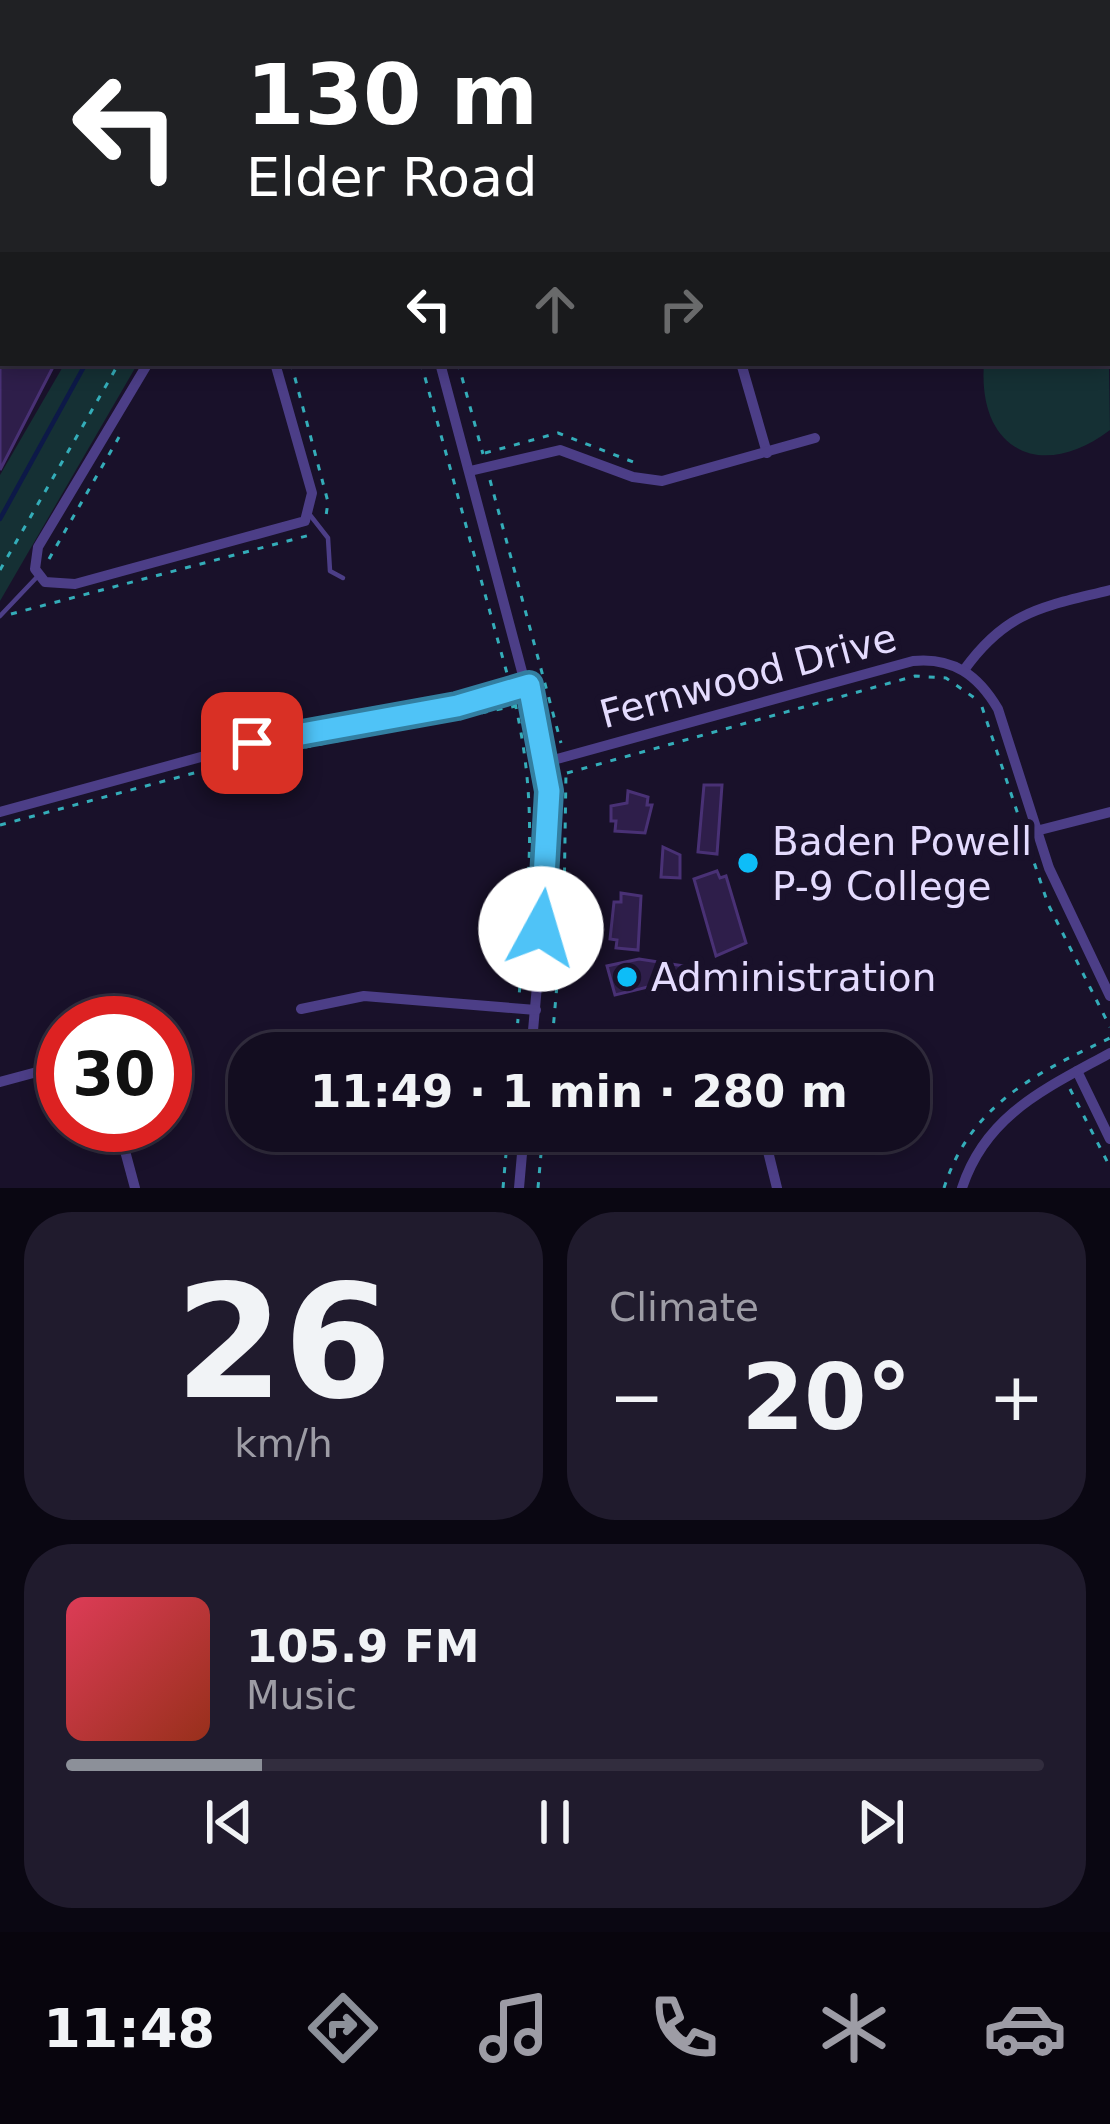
<!DOCTYPE html>
<meta charset="utf-8">
<style>
body{margin:0;font-family:"DejaVu Sans",sans-serif;background:#201b2d;color:#f1f3f6;height:100vh;display:flex;flex-direction:column;font-size:45px;white-space:nowrap}
*{box-sizing:border-box;margin:0}
p{font-size:39px;color:#9d9ca5}
.icon{flex:none;width:66px;height:66px;fill:none;stroke:currentColor;stroke-width:2;stroke-linecap:round;stroke-linejoin:round}
.map{position:relative;height:1188px;overflow:hidden}
.details{display:flex;flex-direction:column;gap:24px;padding:24px;background:#0a0712;flex:1}
.details>*{flex:none}
.guide{position:absolute;left:0px;top:0px;width:1110px;height:366px;box-shadow:0 6px 18px #0003,0 0 0 3px #322d3e;background:#202124;color:#fff;overflow:hidden}
.speed{position:absolute;left:36px;top:996px;display:flex;gap:24px;font-size:60px;font-weight:700;text-align:center}
.speed>*{display:grid;place-content:center;width:156px;height:156px;border-radius:50%;background:#130d20;box-shadow:0 6px 18px #0003,0 0 0 3px #322d3e;line-height:1}
.speed .limit{border:18px solid #d22;background:#fff;color:#111}
.pin{position:absolute;display:grid;place-items:center;width:102px;height:102px;color:#fff;margin:-51px;border-radius:24px;box-shadow:0 6px 18px #0006}
.me{position:absolute;width:132px;margin:-66px;rotate:6deg;stroke-linejoin:round;filter:drop-shadow(0 0 9px #0008)}
.turn{display:flex;align-items:center;gap:42px;height:252px;padding:0 48px;font-size:54px}
.turn .icon{width:156px;height:156px;stroke-width:2.5}
.turn b{display:block;font-size:84px;line-height:102px}
.lanes{display:flex;align-items:center;height:114px;padding:0 48px;background:#0003;justify-content:center;gap:60px;direction:ltr}
.lanes .off{opacity:.35}
.big{font-size:90px;font-weight:700;line-height:1.1}
.details .card{flex:1;display:flex;flex-direction:column;justify-content:center;gap:18px;min-width:0;padding:0 42px;border-radius:48px;background:#201b2d}
.details .dial{align-items:center;gap:0}
.dial b{font-size:156px;line-height:1}
.song{display:flex;align-items:center;gap:36px}
.cover{width:144px;height:144px;border-radius:18px;background:linear-gradient(135deg,hsl(350 70% 55%),hsl(10 70% 35%))}
.played{height:12px;border-radius:6px;background:linear-gradient(90deg,#8c9099 20%,#322d3e 20%)}
.keys{display:flex;justify-content:space-around;direction:ltr}
.heat{display:flex;justify-content:space-between;align-items:center;font-size:66px;direction:ltr}
.details .tiles{flex:1;display:grid;gap:24px;grid-template-columns:1fr 1fr}
.card:last-child{grid-column:span 2}
.trip{position:absolute;left:228px;top:1032px;width:702px;height:120px;border-radius:48px;background:#130d20;box-shadow:0 6px 18px #0003,0 0 0 3px #322d3e;font-weight:700;line-height:120px;text-align:center}
.menu{display:flex;height:192px;justify-content:space-around;align-items:center;background:#08050d;color:#9d9ca5}
.menu .icon{width:84px;height:84px}
.menu .active{color:#8c9099}
.menu b{font-size:54px;color:#f1f3f6}
.map>svg:first-child{display:block}
.green{fill:#153034}
.lines{fill:none;stroke-linecap:round;stroke-linejoin:round}
.stream{stroke:#0d1948;stroke-width:4.5}
.building{fill:#2e1e4a;stroke:#493175;stroke-width:3}
.path{stroke:#34adb9;stroke-width:3;stroke-dasharray:6 9;stroke-linecap:butt}
.service{stroke:#4c3e87;stroke-width:4.5}
.minor{stroke:#4c3e87;stroke-width:10}
.tertiary{stroke:#4c3e87;stroke-width:12}
.trunk{stroke:#ea60c4;stroke-width:16}
.route-casing{stroke:#337fa1;stroke-width:30}
.route{stroke:#4fc3f7;stroke-width:21}
.poi-dot{fill:#0dbdf8;stroke:#19112a;stroke-width:4.5}
.labels{text-anchor:middle;dominant-baseline:central;stroke-width:12;stroke-linejoin:round;paint-order:stroke}
.street-label{font-size:39px;fill:#e4dbfe;stroke:#19112a}
.poi-label{font-size:39px;fill:#e4dbfe;stroke:#19112a;text-anchor:start}
</style>
<div class="map">
<svg width="1110" height="1188" viewBox="0 0 1110 1188">
<rect width="100%" height="100%" fill="#19112a"/>
<g class="green">
<path d="M1107 248 1110 430C1042 482 977 451 984 363H1107Z"/>
<path d="M65 363H138L0 601V475Z"/>
</g>
<g class="lines">
<path class="stream" d="M0 519 86 363"/>
</g>
<g class="building">
<path d="M0 363 53 367 0 470Z"/>
<path d="M704 785H722L717 854 698 852Z"/>
<path d="M628 791 648 797 647 805H652L645 833 615 831 616 821H611V806L627 803Z"/>
<path d="M663 847 680 855V878L661 877Z"/>
<path d="M717 871 720 878 726 876 746 943 716 956 694 879Z"/>
<path d="M621 893 641 896 638 950 616 948 617 940 610 939 614 902H621Z"/>
<path d="M639 959 710 970V983L705 988 656 985 615 995 607 966Z"/>
</g>
<g class="lines">
<g class="path">
<path d="M664 3 675 0"/>
<path d="M935 3 946 0"/>
<path d="M0 242 3 241"/>
<path d="M291 363 328 502 325 523"/>
<path d="M421 363 508 677"/>
<path d="M458 363 483 454"/>
<path d="M485 453 558 433 641 465"/>
<path d="M490 480 561 743"/>
<path d="M49 559 119 437"/>
<path d="M0 570 119 363"/>
<path d="M11 614 314 534"/>
<path d="M515 703C540 813 527 888 519 997"/>
<path d="M982 707 1048 904 1110 1027"/>
<path d="M567 773 915 676 946 678 976 699"/>
<path d="M0 825 254 757 516 706"/>
<path d="M515 1053 518 1019"/>
<path d="M551 1053 564 905 566 771"/>
<path d="M1070 1089 1110 1167"/>
<path d="M503 1188 508 1131"/>
<path d="M538 1188 543 1131"/>
<path d="M944 1188C970 1105 1036 1073 1110 1038"/>
</g>
<g class="service">
<path d="M1085 0 1086 3"/>
<path d="M1053 3 1064 0"/>
<path d="M1107 41 1110 52"/>
<path d="M0 316 3 315"/>
<path d="M310 515 328 538 330 571 343 578"/>
<path d="M0 616 37 577"/>
</g>
<g class="minor">
<path d="M17 3V0"/>
<path d="M364 3 370 0"/>
<path d="M875 3 885 0"/>
<path d="M0 47 3 42"/>
<path d="M148 363 38 547 35 569 45 582 75 584 305 521 312 493 275 363"/>
<path d="M440 363 546 762 549 851 531 1053"/>
<path d="M741 363 767 453"/>
<path d="M470 471 560 450 633 477 662 481 815 438"/>
<path d="M964 670C1007 610 1043 607 1110 590"/>
<path d="M546 762 913 661C953 657 978 675 998 709L1049 868 1110 996"/>
<path d="M0 812 252 743 457 706 529 685"/>
<path d="M1036 831 1110 812"/>
<path d="M301 1009 364 996 536 1010"/>
<path d="M1077 1071 1110 1139"/>
<path d="M0 1082 63 1065"/>
<path d="M118 1125 135 1188"/>
<path d="M763 1131 777 1188"/>
<path d="M519 1188 524 1131"/>
<path d="M962 1188C986 1114 1047 1088 1110 1053"/>
</g>
<path class="tertiary" d="M168 3 169 0"/>
<g class="trunk">
<path d="M726 3 737 0"/>
<path d="M825 3 837 0"/>
<path d="M0 194H3"/>
<path d="M0 222H3"/>
</g>
</g>
<g class="lines">
<g class="route-casing">
<path id="route" d="M252 743 457 706 529 685 549 791 541 929"/>
</g>
<use href="#route" class="route"/>
</g>
<g class="poi-dot">
<circle cx="748" cy="863" r="12"/>
<circle cx="627" cy="977" r="12"/>
</g>
<g class="labels">
<g class="street-label">
<text transform="translate(748 676) rotate(-15)">Fernwood Drive</text>
</g>
<g class="poi-label">
<text x="772" y="841">Baden Powell<tspan x="772" dy="45">P-9 College</tspan></text>
<text x="651" y="977">Administration</text>
</g>
</g>
</svg>
<div class="speed"><div class="limit">30</div></div>
<div class="pin" style="left:252px;top:743px;background:#d93025"><svg class="icon" aria-label="arrive" viewBox="0 0 24 24"><path d="M6 21V4h12l-3 4 3 4H6"/></svg></div>
<svg class="me" style="left:541px;top:929px" viewBox="-20 -20 40 40"><circle r="19" fill="#fff"/><path d="M0-13L10 11 0 6-10 11z" fill="#4fc3f7"/></svg>
<div class="trip">11:49 · 1 min · 280 m</div>
<div class="guide">
<div class="turn"><svg class="icon" aria-label="left" viewBox="0 0 24 24"><path d="M17 20v-9H6M10 6l-5 5 5 5"/></svg><div><b>130 m</b>Elder Road</div></div>
<div class="lanes"><svg class="icon" aria-label="left" viewBox="0 0 24 24"><path d="M17 20v-9H6M10 6l-5 5 5 5"/></svg><svg class="icon off" aria-label="ahead" viewBox="0 0 24 24"><path d="M12 20V5M6 11l6-6 6 6"/></svg><svg class="icon off" aria-label="right" viewBox="0 0 24 24"><path d="M7 20v-9h11M14 6l5 5-5 5"/></svg></div>
</div>
</div>
<section class="details">
<div class="tiles">
<div class="card dial"><b>26</b><p>km/h</p></div>
<div class="card"><p>Climate</p>
<div class="heat"><a>−</a><b class="big">20°</b><a>+</a></div>
</div>
<div class="card">
<div class="song"><i class="cover"></i><div><b>105.9 FM</b><p>Music</p></div></div>
<div class="played"></div>
<div class="keys"><svg class="icon" aria-label="previous" viewBox="0 0 24 24"><path d="M18 5L8 12l10 7zM5 5v14"/></svg><svg class="icon" aria-label="pause" viewBox="0 0 24 24"><path d="M8 5v14M16 5v14"/></svg><svg class="icon" aria-label="next" viewBox="0 0 24 24"><path d="M6 5l10 7-10 7zM19 5v14"/></svg></div>
</div>
</div>
</section>
<nav class="menu">
<b>11:48</b>
<svg class="icon active" aria-label="directions" viewBox="0 0 24 24"><path d="M12 3l9 9-9 9-9-9zM9 14v-3h6M13 9l2 2-2 2"/></svg>
<svg class="icon" aria-label="music" viewBox="0 0 24 24"><path d="M9 18V5l10-2v13"/><circle cx="6" cy="18" r="3"/><circle cx="16" cy="16" r="3"/></svg>
<svg class="icon" aria-label="phone" viewBox="0 0 24 24"><path d="M5 4h4l2 5-3 2q2 4 5 5l2-3 5 2v4C11 20 4 13 5 4z"/></svg>
<svg class="icon" aria-label="climate" viewBox="0 0 24 24"><path d="M12 3v18M4 7l16 10M4 17L20 7"/></svg>
<svg class="icon" aria-label="car" viewBox="0 0 24 24"><path d="M5 17H2v-5l4-1 3-4h7l3 4 3 1v5h-3M9 17h6M6 11h13"/><circle cx="7" cy="17" r="2"/><circle cx="17" cy="17" r="2"/></svg>
</nav>
